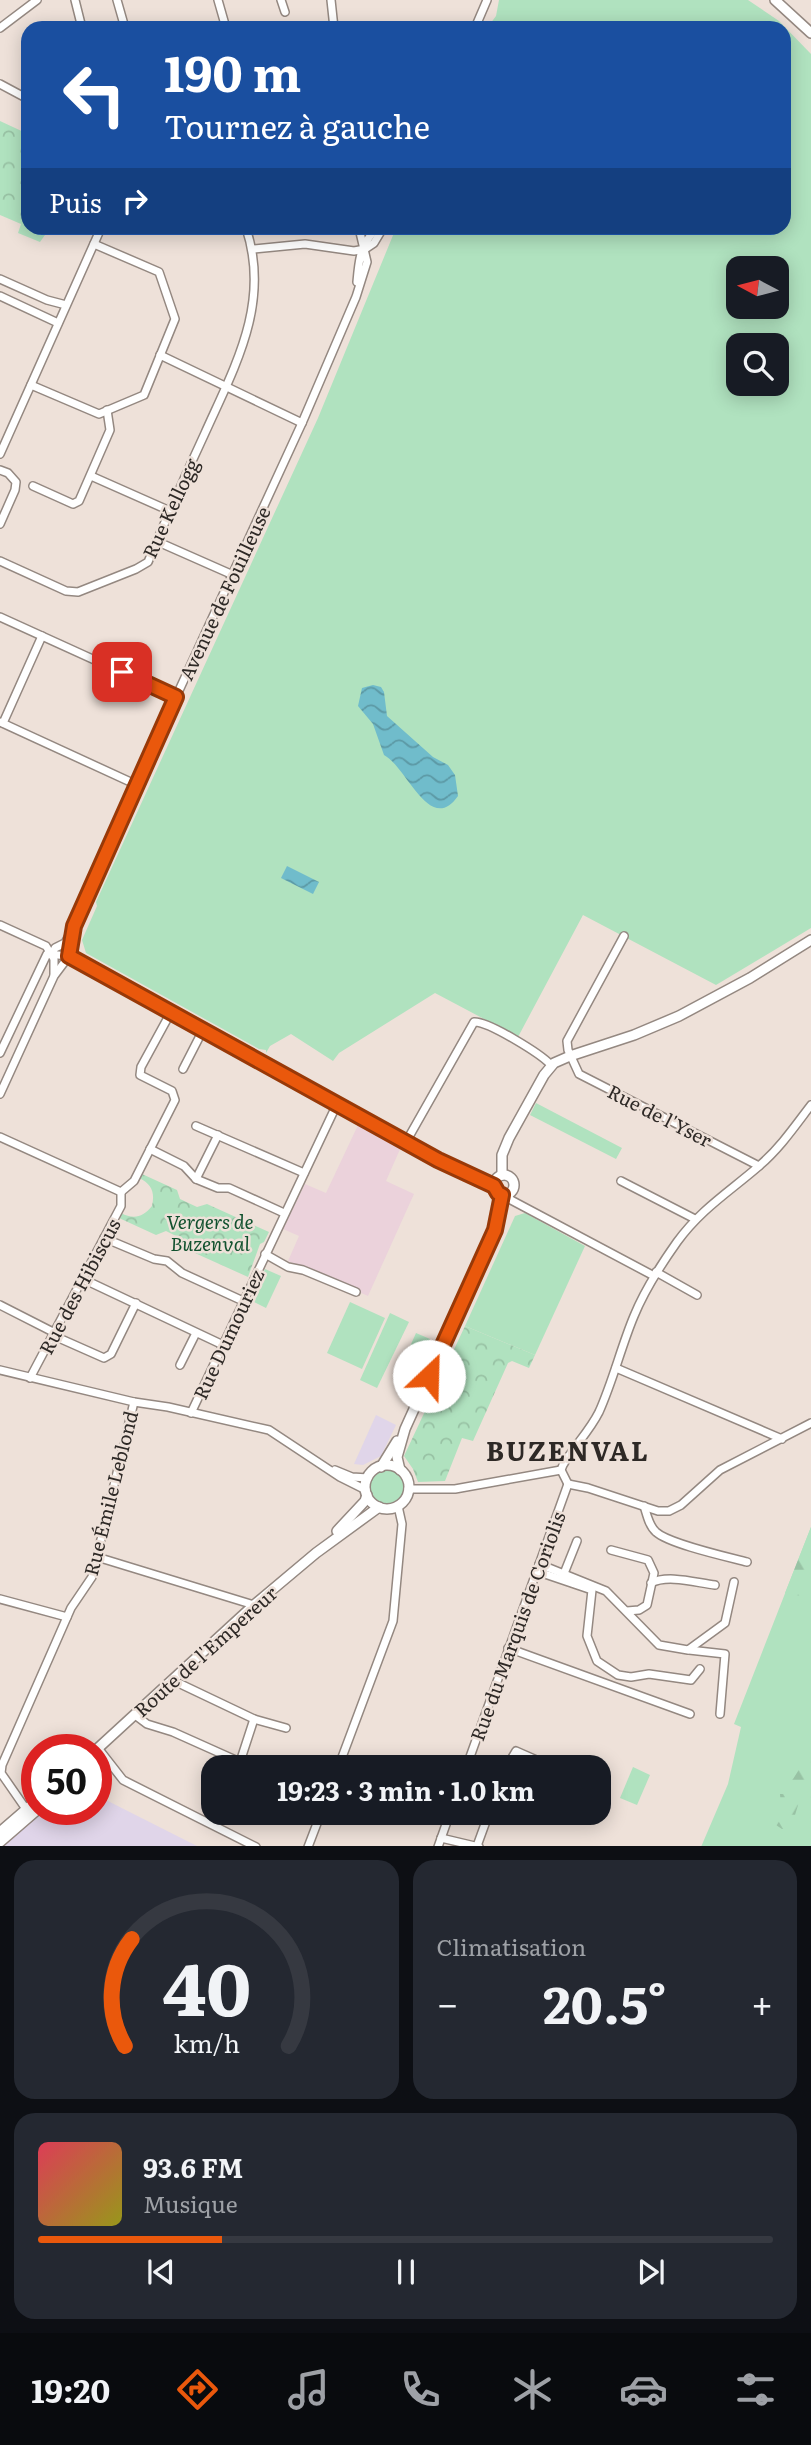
<!DOCTYPE html>
<html lang="fr">
<meta charset="utf-8">
<style>
body{margin:0;font-family:Literata,serif;background:#242831;color:#f1f3f6;height:100vh;display:flex;flex-direction:column;font-size:26px;white-space:nowrap}
*{box-sizing:border-box;margin:0}
p{font-size:23px;color:#9ea1a6}
.icon{flex:none;width:38px;height:38px;fill:none;stroke:currentColor;stroke-width:2;stroke-linecap:round;stroke-linejoin:round}
.map{position:relative;height:1846px;overflow:hidden}
.side{display:flex;flex-direction:column;gap:14px;padding:14px;background:#0d0f14;flex:1}
.side>*{flex:none}
.top-card{position:absolute;left:21px;top:21px;width:770px;height:214px;border-radius:21px;box-shadow:0 4px 18px #0003;background:#1a4fa0;color:#fff;overflow:hidden}
.needle{width:46px;rotate:277deg}
.fabs{position:absolute;left:726px;top:256px;display:grid;gap:14px}
.fabs a{display:grid;place-items:center;width:63px;height:63px;border-radius:14px;background:#171b24;box-shadow:0 4px 18px #0003;font-size:35px}
.speed{position:absolute;left:21px;top:1734px;display:flex;gap:14px;font-size:35px;font-weight:700;text-align:center}
.speed>*{display:grid;place-content:center;width:91px;height:91px;border-radius:50%;background:#171b24;box-shadow:0 4px 18px #0003;line-height:1}
.speed .limit{border:10px solid #d22;background:#fff;color:#111}
.pin{position:absolute;display:grid;place-items:center;width:60px;height:60px;color:#fff;margin:-30px;border-radius:14px;box-shadow:0 4px 10px #0006}
.me{position:absolute;width:77px;margin:-38px;rotate:24deg;stroke-linejoin:round;filter:drop-shadow(0 0 5px #0008)}
.turn{display:flex;align-items:center;gap:24px;height:147px;padding:0 28px;font-size:32px}
.turn .icon{width:91px;height:91px;stroke-width:2.5}
.turn b{display:block;font-size:49px;line-height:60px}
.then{display:flex;align-items:center;height:66px;padding:0 28px;background:#0003;gap:14px;font-size:26px}
.big{font-size:52px;font-weight:700;line-height:1.1}
.side .tile{flex:1;display:flex;flex-direction:column;justify-content:center;gap:10px;min-width:0;padding:0 24px;border-radius:21px;background:#242831}
.side .dial{align-items:center;gap:0}
.dial svg{height:182px;overflow:visible;fill:none;stroke:#363941;stroke-width:7;stroke-linecap:round;text-anchor:middle}
.dial text{fill:#f1f3f6;stroke:none}
.song{display:flex;align-items:center;gap:21px}
.cover{width:84px;height:84px;border-radius:10px;background:linear-gradient(135deg,hsl(350 70% 55%),hsl(60 70% 35%))}
.played{height:7px;border-radius:4px;background:linear-gradient(90deg,#ea580c 25%,#363941 25%)}
.keys{display:flex;justify-content:space-around;direction:ltr}
.heat{display:flex;justify-content:space-between;align-items:center;font-size:38px;direction:ltr}
.side .tiles{flex:1;display:grid;gap:14px;grid-template-columns:1fr 1fr}
.tile:last-child{grid-column:span 2}
.trip{position:absolute;left:201px;top:1755px;width:410px;height:70px;border-radius:21px;background:#171b24;box-shadow:0 4px 18px #0003;font-weight:700;line-height:70px;text-align:center}
.dock{display:flex;height:112px;justify-content:space-around;align-items:center;background:#090b0e;color:#9ea1a6}
.dock .icon{width:49px;height:49px}
.dock .current{color:#ea580c}
.dock b{font-size:32px;color:#f1f3f6}
.map>svg:first-child{display:block}
.commercial{fill:#e0d5e9}
.education{fill:#ebd2db}
.green{fill:#b0e2bf;fill-rule:evenodd}
.forest{fill:url(#forest-firs)}
.park{fill:url(#park-crowns)}
.water{fill:url(#water-waves)}
.lines{fill:none;stroke-linecap:round;stroke-linejoin:round}
.minor-casing{stroke:#948881;stroke-width:10}
.major-casing{stroke:#948881;stroke-width:12}
.minor{stroke:#fff;stroke-width:7}
.major{stroke:#fff;stroke-width:9}
.route-casing{stroke:#983908;stroke-width:18}
.route{stroke:#ea580c;stroke-width:12}
.labels{text-anchor:middle;dominant-baseline:central;stroke-width:5;stroke-linejoin:round;paint-order:stroke}
.street-label{font-size:19px;fill:#2e2926;stroke:#eee1d9}
.park-label{font-size:19px;font-style:italic;fill:#11512e;stroke:#eee1d9}
.district-label{font-size:26px;font-weight:bold;letter-spacing:2px;fill:#2e2926;stroke:#eee1d9}
</style>
<div class="map">
<svg width="811" height="1847" viewBox="0 0 811 1847">
<defs>
<pattern id="forest-firs" width="22" height="20" patternUnits="userSpaceOnUse" patternTransform="scale(1.75)"><rect width="22" height="20" fill="#b0e2bf"/><path d="M5 1l3.5 6h-7zM16 11l3.5 6h-7z" fill="#98c2a4"/></pattern>
<pattern id="park-crowns" width="20" height="18" patternUnits="userSpaceOnUse" patternTransform="scale(1.75)"><rect width="20" height="18" fill="#b0e2bf"/><path d="M2 6a3 3 0 1 1 6 0M12 15a3 3 0 1 1 6 0" fill="none" stroke="#98c2a4"/></pattern>
<pattern id="water-waves" width="16" height="10" patternUnits="userSpaceOnUse" patternTransform="scale(1.75)"><rect width="16" height="10" fill="#70bccb"/><path d="M0 5q4-4 8 0t8 0" fill="none" stroke="#5c99a5"/></pattern>
</defs>
<rect width="100%" height="100%" fill="#eee1d9"/>
<g class="commercial">
<path d="M376 1415 396 1425 381 1456 363 1465 354 1464Z"/>
<path d="M96 1795 197 1846 1 1847 43 1810H96Z"/>
</g>
<path class="education" d="M359 1123 401 1147 386 1181 414 1194 368 1296 288 1261 299 1236 283 1229 305 1184 326 1193Z"/>
<g class="green">
<path d="M499 0H748L779 21 811 54V928L716 985 583 915 518 1037 435 993 339 1053 333 1061 291 1034 270 1046 266 1053V1050L259 1049 86 953 82 940 97 906 96 902 318 418 396 228H784V28H487L496 16ZM738 268H777V306H738ZM738 345H777V383H738Z"/>
<path d="M536 1103 622 1148 616 1159 530 1115Z"/>
<path d="M525 1213 585 1246 535 1355 465 1326 515 1216Z"/>
<path d="M265 1269 281 1276 266 1308 250 1300Z"/>
<path d="M350 1302 385 1318 362 1369 327 1353Z"/>
<path d="M390 1313 409 1322 377 1388 360 1380Z"/>
<path d="M416 1333 430 1339 413 1376 396 1378Z"/>
<circle cx="387" cy="1487" r="18"/>
<path d="M811 1527V1846L701 1847 728 1784 741 1727 734 1724Z"/>
<path d="M633 1767 650 1775 637 1805 620 1798Z"/>
</g>
<g class="forest">
<path d="M811 1527V1582L808 1585 810 1589 808 1594 801 1596 785 1593Z"/>
<path d="M811 1751V1804L799 1802 795 1815 792 1817 791 1828 782 1829 773 1823 771 1813 775 1809 781 1808 780 1794H785L784 1787 793 1779 800 1768 797 1760Z"/>
</g>
<g class="park">
<path d="M0 121 28 134V228H50L40 242 18 233 21 224 0 215Z"/>
<path d="M142 1174 177 1190 180 1199 197 1207 207 1204 269 1232 264 1242 260 1244 248 1277 186 1249 184 1240 166 1231 156 1235 119 1218 121 1213C134 1220 143 1217 152 1206 155 1193 152 1184 139 1178Z"/>
<path d="M465 1326 535 1355 529 1368 512 1361 508 1363 473 1441 462 1438 445 1481 418 1482 413 1469 404 1456Z"/>
</g>
<g class="water">
<path d="M373 685 381 687 384 692 387 716 433 757 448 765 455 775 458 796C430 836 407 767 384 755L373 724 358 706 362 688Z"/>
<path d="M287 866 319 882 313 894 281 878Z"/>
</g>
<g class="lines">
<g class="minor-casing">
<g id="minor">
<path d="M75 0 82 28"/>
<path d="M117 0 125 28"/>
<path d="M218 0 226 28"/>
<path d="M281 0 285 12"/>
<path d="M331 0 334 28"/>
<path d="M0 28 37 0"/>
<path d="M475 28 487 0"/>
<path d="M0 84 28 99"/>
<path d="M253 249 305 244 354 251 365 249 374 243 383 228"/>
<path d="M0 279 47 300 66 305"/>
<path d="M357 282C359 259 360 245 377 228"/>
<path d="M0 296 58 323"/>
<path d="M160 355 302 423"/>
<path d="M31 385 99 414 144 395 175 319 159 272 94 244"/>
<path d="M0 454 101 228"/>
<path d="M0 470 8 473 16 482 15 490 0 524"/>
<path d="M91 476 170 511"/>
<path d="M33 486 73 504 79 501 110 430 107 410"/>
<path d="M156 541 233 575"/>
<path d="M0 561 66 591 78 592 136 569 148 562C166 519 185 476 205 433 235 366 271 303 246 228"/>
<path d="M0 617 176 697"/>
<path d="M0 722 137 785"/>
<path d="M3 723 42 636"/>
<path d="M0 925 46 946 54 959V975"/>
<path d="M624 936 567 1041 568 1050 579 1074 759 1166"/>
<path d="M52 954 55 948 65 943 74 926 176 697 302 423 356 297 367 262 359 228"/>
<path d="M0 1053 47 954 69 956 437 1160 494 1186"/>
<path d="M183 1069 203 1030"/>
<path d="M0 1094 54 976 69 956 74 931"/>
<path d="M196 1126 304 1173"/>
<path d="M0 1137 121 1192"/>
<path d="M406 1142 474 1022C488 1021 541 1054 551 1065"/>
<path d="M150 1149 184 1166 196 1179 218 1188H229L284 1213"/>
<path d="M196 1179 218 1135"/>
<path d="M621 1181 695 1219"/>
<path d="M121 1192 134 1181 175 1100 172 1091 140 1075 141 1067 171 1012"/>
<path d="M507 1195 511 1200 654 1276"/>
<path d="M104 1238 154 1259 167 1261 182 1273 243 1301"/>
<path d="M265 1254 288 1267 303 1270 356 1292"/>
<path d="M656 1272 697 1295"/>
<path d="M83 1279 223 1345"/>
<path d="M0 1305 53 1332"/>
<path d="M52 1335 104 1358 111 1354 136 1303"/>
<path d="M180 1365 196 1333"/>
<path d="M616 1368 782 1439"/>
<path d="M0 1370 134 1402 168 1407 269 1430 340 1477 366 1490"/>
<path d="M30 1378 121 1206V1192"/>
<path d="M191 1413 337 1104"/>
<path d="M335 1470 352 1477 368 1478"/>
<path d="M568 1484 561 1470 563 1465C574 1446 589 1432 599 1412 613 1381 621 1347 634 1316 645 1289 660 1266 677 1242 701 1209 729 1192 759 1166 780 1148 795 1126 811 1105"/>
<path d="M568 1484 588 1488 658 1511H669L681 1505 720 1470 811 1423"/>
<path d="M408 1489H455L561 1470"/>
<path d="M644 1506C647 1515 649 1526 656 1532 669 1544 728 1557 747 1562"/>
<path d="M611 1550 648 1560 654 1573 647 1605 639 1610 627 1611"/>
<path d="M97 1557 254 1605"/>
<path d="M539 1564 606 1591 659 1645 688 1650 725 1623 734 1582"/>
<path d="M536 1571 592 1590 587 1636 597 1661 618 1675 631 1677 649 1674 691 1680 700 1669"/>
<path d="M563 1576 577 1541"/>
<path d="M651 1583C668 1574 697 1583 715 1585"/>
<path d="M0 1599 67 1617"/>
<path d="M508 1648 690 1714"/>
<path d="M689 1650 725 1654 720 1714"/>
<path d="M172 1680 254 1719 240 1762"/>
<path d="M135 1715 147 1724 173 1732 240 1762 244 1768"/>
<path d="M254 1719 286 1728"/>
<path d="M98 1748 123 1780 256 1847"/>
<path d="M338 1768 393 1621 402 1524 398 1506"/>
<path d="M466 1768 568 1484"/>
<path d="M506 1768 516 1751 541 1762"/>
<path d="M26 1809 1 1773 2 1765 71 1608 92 1577 134 1402"/>
<path d="M441 1838 479 1847"/>
<path d="M477 1846 489 1813"/>
<path d="M308 1847 321 1813"/>
<path d="M438 1847 450 1813"/>
</g>
</g>
<g class="major-casing">
<g id="major">
<path d="M775 0 811 33"/>
<path d="M502 1175V1155L509 1138 544 1075 554 1063 570 1056 634 1035 679 1016 750 978 811 940"/>
<circle cx="504" cy="1185" r="10"/>
<circle cx="387" cy="1487" r="22"/>
<path d="M381 1467 397 1441"/>
<path d="M400 1470 397 1457 405 1429 495 1230 502 1195"/>
<path d="M337 1531 365 1501 367 1495"/>
<path d="M96 1750 254 1605 316 1553 379 1507"/>
<path d="M0 1832 37 1800"/>
<path d="M0 1842 37 1810"/>
</g>
</g>
<use href="#minor" class="minor"/>
<use href="#major" class="major"/>
</g>
<g class="lines">
<g class="route-casing">
<path id="route" d="M122 672 176 697 74 926 69 956 438 1160 494 1186 498 1193 502 1195 495 1230 429 1376"/>
</g>
<use href="#route" class="route"/>
</g>
<g class="labels">
<g class="street-label">
<text transform="translate(170 508) rotate(-65)">Rue Kellogg</text>
<text transform="translate(224 593) rotate(-65)">Avenue de Fouilleuse</text>
<text transform="translate(660 1115) rotate(27)">Rue de l'Yser</text>
<text transform="translate(79 1286) rotate(-62)">Rue des Hibiscus</text>
<text transform="translate(228 1334) rotate(-65)">Rue Dumouriez</text>
<text transform="translate(110 1493) rotate(-76)">Rue Émile Leblond</text>
<text transform="translate(517 1626) rotate(-70)">Rue du Marquis de Coriolis</text>
<text transform="translate(205 1651) rotate(-42)">Route de l'Empereur</text>
</g>
<g class="park-label">
<text x="210" y="1221">Vergers de<tspan x="210" dy="22">Buzenval</tspan></text>
</g>
<g class="district-label">
<text x="568" y="1449">BUZENVAL</text>
</g>
</g>
</svg>
<div class="fabs">
<a><svg class="needle" viewBox="-14 -14 28 28"><path d="M0-13l5 13h-10z" fill="#e53935"/><path d="M0 13l5-13h-10z" fill="#9ea1a6"/></svg></a>
<a><svg class="icon" aria-label="search" viewBox="0 0 24 24"><circle cx="10" cy="10" r="6"/><path d="M15 15l6 6"/></svg></a>
</div>
<div class="speed"><div class="limit">50</div></div>
<div class="pin" style="left:122px;top:672px;background:#d93025"><svg class="icon" aria-label="arrive" viewBox="0 0 24 24"><path d="M6 21V4h12l-3 4 3 4H6"/></svg></div>
<svg class="me" style="left:429px;top:1376px" viewBox="-20 -20 40 40"><circle r="19" fill="#fff"/><path d="M0-13L10 11 0 6-10 11z" fill="#ea580c"/></svg>
<div class="trip">19:23 · 3 min · 1.0 km</div>
<div class="top-card">
<div class="turn"><svg class="icon" aria-label="left" viewBox="0 0 24 24"><path d="M17 20v-9H6M10 6l-5 5 5 5"/></svg><div><b>190 m</b>Tournez à gauche</div></div>
<div class="then">Puis<svg class="icon" aria-label="right" viewBox="0 0 24 24"><path d="M7 20v-9h11M14 6l5 5-5 5"/></svg></div>
</div>
</div>
<section class="side">
<div class="tiles">
<div class="tile dial"><svg viewBox="0 0 100 80">
<path d="M14 69A42 42 0 1 1 86 69"/>
<path d="M14 69A42 42 0 0 1 17 22" stroke="#ea580c"/>
<text x="50" y="56" font-size="32" font-weight="700">40</text>
<text x="50" y="72" font-size="11">km/h</text>
</svg></div>
<div class="tile"><p>Climatisation</p>
<div class="heat"><a>−</a><b class="big">20.5°</b><a>+</a></div>
</div>
<div class="tile">
<div class="song"><i class="cover"></i><div><b>93.6 FM</b><p>Musique</p></div></div>
<div class="played"></div>
<div class="keys"><svg class="icon" aria-label="previous" viewBox="0 0 24 24"><path d="M18 5L8 12l10 7zM5 5v14"/></svg><svg class="icon" aria-label="pause" viewBox="0 0 24 24"><path d="M8 5v14M16 5v14"/></svg><svg class="icon" aria-label="next" viewBox="0 0 24 24"><path d="M6 5l10 7-10 7zM19 5v14"/></svg></div>
</div>
</div>
</section>
<nav class="dock">
<b>19:20</b>
<svg class="icon current" aria-label="directions" viewBox="0 0 24 24"><path d="M12 3l9 9-9 9-9-9zM9 14v-3h6M13 9l2 2-2 2"/></svg>
<svg class="icon" aria-label="music" viewBox="0 0 24 24"><path d="M9 18V5l10-2v13"/><circle cx="6" cy="18" r="3"/><circle cx="16" cy="16" r="3"/></svg>
<svg class="icon" aria-label="phone" viewBox="0 0 24 24"><path d="M5 4h4l2 5-3 2q2 4 5 5l2-3 5 2v4C11 20 4 13 5 4z"/></svg>
<svg class="icon" aria-label="climate" viewBox="0 0 24 24"><path d="M12 3v18M4 7l16 10M4 17L20 7"/></svg>
<svg class="icon" aria-label="car" viewBox="0 0 24 24"><path d="M5 17H2v-5l4-1 3-4h7l3 4 3 1v5h-3M9 17h6M6 11h13"/><circle cx="7" cy="17" r="2"/><circle cx="17" cy="17" r="2"/></svg>
<svg class="icon" aria-label="filters" viewBox="0 0 24 24"><path d="M4 7h16M4 17h16"/><circle cx="9" cy="7" r="2"/><circle cx="15" cy="17" r="2"/></svg>
</nav>
